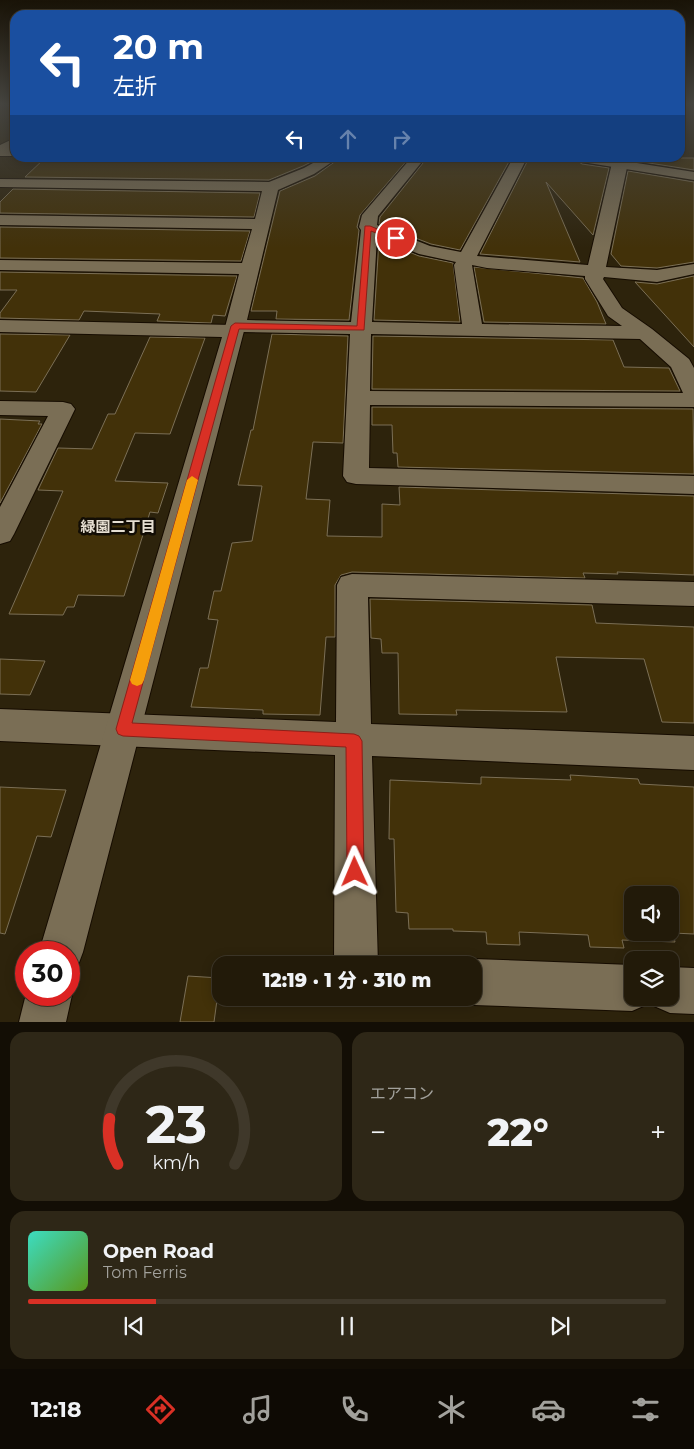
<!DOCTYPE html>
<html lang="ja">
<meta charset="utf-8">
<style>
body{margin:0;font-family:Montserrat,"Noto Sans JP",sans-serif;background:#2e2717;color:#f1f3f6;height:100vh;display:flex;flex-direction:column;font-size:19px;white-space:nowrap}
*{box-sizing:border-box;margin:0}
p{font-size:16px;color:#a2a19c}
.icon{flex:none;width:28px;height:28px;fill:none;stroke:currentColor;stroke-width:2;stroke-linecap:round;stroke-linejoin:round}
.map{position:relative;height:1022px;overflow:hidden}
.panel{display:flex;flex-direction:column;gap:10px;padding:10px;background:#130e05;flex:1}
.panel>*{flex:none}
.banner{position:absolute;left:10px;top:10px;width:675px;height:152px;border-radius:15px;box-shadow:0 2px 12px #0003,0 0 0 1px #3f382a;background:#1a4fa0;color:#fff;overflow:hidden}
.tools{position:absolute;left:624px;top:886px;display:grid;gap:10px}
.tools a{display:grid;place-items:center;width:55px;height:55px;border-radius:10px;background:#221a09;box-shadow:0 2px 12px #0003,0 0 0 1px #3f382a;font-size:25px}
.speed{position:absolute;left:15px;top:941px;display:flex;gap:10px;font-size:25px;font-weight:700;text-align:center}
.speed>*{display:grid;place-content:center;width:65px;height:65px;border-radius:50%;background:#221a09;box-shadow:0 2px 12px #0003,0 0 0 1px #3f382a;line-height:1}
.speed .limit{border:8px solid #d22;background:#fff;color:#111}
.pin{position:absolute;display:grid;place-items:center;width:42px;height:42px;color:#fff;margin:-21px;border:2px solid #fff;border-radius:50%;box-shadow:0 1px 5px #0007}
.me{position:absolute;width:55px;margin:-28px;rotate:359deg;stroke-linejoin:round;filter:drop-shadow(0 0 4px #0008)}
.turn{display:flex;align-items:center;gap:18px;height:105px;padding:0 20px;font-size:22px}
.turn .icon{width:65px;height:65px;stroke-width:2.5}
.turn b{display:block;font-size:35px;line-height:42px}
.lanes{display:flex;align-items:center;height:48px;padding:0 20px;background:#0003;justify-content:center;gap:25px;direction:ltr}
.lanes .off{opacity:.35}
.big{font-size:38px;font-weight:800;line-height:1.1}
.panel .tile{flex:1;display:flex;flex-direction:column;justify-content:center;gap:8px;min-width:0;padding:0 18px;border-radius:15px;background:#2e2717}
.panel .dial{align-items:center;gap:0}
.dial svg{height:130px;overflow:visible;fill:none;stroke:#3f382a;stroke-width:7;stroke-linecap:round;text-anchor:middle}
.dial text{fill:#f1f3f6;stroke:none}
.song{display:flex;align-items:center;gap:15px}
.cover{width:60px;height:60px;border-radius:8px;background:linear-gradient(135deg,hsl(170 70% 55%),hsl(90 70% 35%))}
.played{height:5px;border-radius:2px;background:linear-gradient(90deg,#d93025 20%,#3f382a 20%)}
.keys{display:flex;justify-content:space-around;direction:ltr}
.heat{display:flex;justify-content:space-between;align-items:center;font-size:28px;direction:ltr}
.panel .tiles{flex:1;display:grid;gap:10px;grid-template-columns:1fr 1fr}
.tile:last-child{grid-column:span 2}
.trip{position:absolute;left:212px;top:956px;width:270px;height:50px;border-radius:15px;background:#221a09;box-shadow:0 2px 12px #0003,0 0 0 1px #3f382a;font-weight:800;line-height:50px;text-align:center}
.dock{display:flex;height:80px;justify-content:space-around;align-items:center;background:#0e0a04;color:#a2a19c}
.dock .icon{width:35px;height:35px}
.dock .current{color:#d93025}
.dock b{font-size:22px;color:#f1f3f6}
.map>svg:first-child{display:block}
.building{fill:#423109;stroke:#7b6f56;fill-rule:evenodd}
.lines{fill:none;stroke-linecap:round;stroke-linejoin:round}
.street-casing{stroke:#160c00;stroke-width:2}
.secondary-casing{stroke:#160c00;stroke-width:2}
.street{fill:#7a6e55;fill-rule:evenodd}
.secondary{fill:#7a6e55;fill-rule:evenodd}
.route{fill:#d93025;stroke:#8d1f18}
.slow{fill:#f59e0b}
.labels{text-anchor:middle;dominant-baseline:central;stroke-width:5;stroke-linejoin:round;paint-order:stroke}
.neighbourhood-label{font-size:15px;font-weight:bold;fill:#e6dfd2;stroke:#120d05}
</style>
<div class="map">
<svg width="694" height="1022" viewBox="0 0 694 1022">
<rect width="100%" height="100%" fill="#2d230c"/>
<g class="building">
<path d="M45 158 257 161 258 158H319L303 166 269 180 25 177Z"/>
<path d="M340 158H409L360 215 357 227 359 230 349 320 276 319 277 311H251L280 191 315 176Z"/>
<path d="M427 158H511L460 250 431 244 379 224 380 217Z"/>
<path d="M529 158H573L582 164 609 168 593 235 546 182 580 262 480 254Z"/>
<path d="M631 158H694V170L630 160Z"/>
<path d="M628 171 694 182V262L657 268 621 266 611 254Z"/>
<path d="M13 189 260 193 254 217 0 213V202Z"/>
<path d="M0 227 250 231 241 261 0 258Z"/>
<path d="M379 240 419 256 453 263 460 322 374 320Z"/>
<path d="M474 267 583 278 597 302 606 324 484 322Z"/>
<path d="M0 272 237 276 225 316 213 315 211 323 157 321 160 314 84 311 79 320 0 318V313L17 290H0Z"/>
<path d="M694 276V347L635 282 657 284Z"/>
<path d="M0 334 70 335 36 392 0 391Z"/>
<path d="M272 334 348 336 343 443 313 442 306 499 330 500 327 536 382 537V504L400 505 399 487 694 496V575L617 572 618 574 583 573 585 578 352 572 341 575 335 585V637H326L320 715 263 714V710L191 707 200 668H208L218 620 208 619 214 591H221L232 543 252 541 262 486 238 485 251 430H253Z"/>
<path d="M373 336 613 340 624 367 669 368 680 391 372 389Z"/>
<path d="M150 337 205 338 170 434 135 433 115 481 168 483 158 513 150 512 124 596 78 595 74 607H67L63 615 9 614 63 491 38 490 58 448 92 449 108 414H115Z"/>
<path d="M372 407 693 409 694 474 398 467 397 453H393L392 425H372Z"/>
<path d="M0 419 40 421 38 424H42L0 503Z"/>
<path d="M370 599 592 605 596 623 694 627V723L662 722 644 659 556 657 567 712 456 710 457 715 399 714 398 653H382L381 639 371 638Z"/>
<path d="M0 659 45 661 30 695 0 694Z"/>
<path d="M570 775 638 779 640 784 694 787V934L673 933 675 942 622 940 624 948 590 947 588 935 519 932 520 945 487 944 486 932 453 931V929H409L408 913 396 912 394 839H389L390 780 481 784V777L571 780ZM632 895H670V932H632Z"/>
<path d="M0 787 66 790 51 837 37 836 5 934 0 933Z"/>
<path d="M188 976 220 978 214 1022H180Z"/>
</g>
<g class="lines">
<g class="street-casing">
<g id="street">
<rect x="0" y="148" width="15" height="8"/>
<path d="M322 158H338L314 174 278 190 247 320 351 322 361 230 359 227 362 215 411 158H425L378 216 377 225 430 246 461 252 513 158H527L477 256 588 265 612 163 615 158H629L606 267 657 270 694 264V274L657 282 604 277 603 279 622 308 652 329 689 359 694 368V407L370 405 369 468 694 476V494L356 484 347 482 343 476 350 334 243 332 241 335 234 337 227 335 224 331 239 274 0 270V260L242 263 252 229 0 225V215L255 219 262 191 0 187V179L269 182 304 168ZM377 237 419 254 456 262 454 265 462 324 372 322ZM472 265 487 268 585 276V279L608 316 622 326 482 324ZM371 334 640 339 671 367 683 393 370 391Z"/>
<path d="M0 401 63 402 71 404 75 409 14 534 10 541 0 544V507L48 416 0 415Z"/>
<path d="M352 574 694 582V606L368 597 371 724 694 736V770L372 756 378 965H334L335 755 0 741V709L336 722 337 585 341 577Z"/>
<path d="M474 959 632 965V998H670V967L694 968V1014L670 1013 654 1006 651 999 648 1004 632 1011 474 1005 458 998H474V965H460Z"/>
</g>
</g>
<g class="secondary-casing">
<g id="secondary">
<path d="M15 138V148L0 155V145Z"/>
<path d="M575 158H605L694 172V180L582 162Z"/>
<path d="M0 320 234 325 241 327 244 331 83 952 77 968 69 971V952H39L222 337 0 332Z"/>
<path d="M69 987 72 995 66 1022H19L26 994 69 995Z"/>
</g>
</g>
<use href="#street" class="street"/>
<use href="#secondary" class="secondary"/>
</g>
<linearGradient id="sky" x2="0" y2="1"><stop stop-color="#191307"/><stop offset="0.42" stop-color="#464540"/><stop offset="1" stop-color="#464540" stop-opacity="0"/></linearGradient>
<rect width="694" height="248" fill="url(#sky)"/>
<path class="route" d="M365 226H370L400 238 394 240 371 231 364 330 239 329 132 723 354 734 359 736 362 741 364 872 361 878 355 880 349 878 347 872 346 747 123 736 118 734 116 729 231 326 235 323 357 326Z"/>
<path class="slow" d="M192 476 198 480 144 680 142 684 137 686 132 684 130 680 187 480Z"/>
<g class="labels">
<g class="neighbourhood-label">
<text x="118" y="526">緑園二丁目</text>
</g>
</g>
</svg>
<div class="tools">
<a><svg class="icon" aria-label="sound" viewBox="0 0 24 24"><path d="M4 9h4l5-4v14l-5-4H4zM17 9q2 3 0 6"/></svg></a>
<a><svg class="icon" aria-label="layers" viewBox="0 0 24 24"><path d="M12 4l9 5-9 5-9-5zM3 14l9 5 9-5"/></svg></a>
</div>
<div class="speed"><div class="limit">30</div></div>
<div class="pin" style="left:396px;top:238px;background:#d93025"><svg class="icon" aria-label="arrive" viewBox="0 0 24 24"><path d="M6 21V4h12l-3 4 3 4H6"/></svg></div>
<svg class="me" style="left:355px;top:872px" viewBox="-20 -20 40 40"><path d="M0-17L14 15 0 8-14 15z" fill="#d93025" stroke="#fff" stroke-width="4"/></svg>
<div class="trip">12:19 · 1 分 · 310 m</div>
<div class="banner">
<div class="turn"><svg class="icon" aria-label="left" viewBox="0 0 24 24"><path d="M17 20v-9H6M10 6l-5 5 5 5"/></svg><div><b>20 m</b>左折</div></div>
<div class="lanes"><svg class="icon" aria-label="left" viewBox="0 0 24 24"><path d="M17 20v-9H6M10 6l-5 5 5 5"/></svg><svg class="icon off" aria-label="ahead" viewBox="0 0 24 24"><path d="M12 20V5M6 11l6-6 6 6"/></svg><svg class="icon off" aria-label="right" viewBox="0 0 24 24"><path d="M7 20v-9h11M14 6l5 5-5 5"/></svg></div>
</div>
</div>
<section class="panel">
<div class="tiles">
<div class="tile dial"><svg viewBox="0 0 100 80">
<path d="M14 69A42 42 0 1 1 86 69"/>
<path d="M14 69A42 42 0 0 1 9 41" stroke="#d93025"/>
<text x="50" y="56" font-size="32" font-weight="700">23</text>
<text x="50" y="72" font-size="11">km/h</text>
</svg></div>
<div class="tile"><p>エアコン</p>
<div class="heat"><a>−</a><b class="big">22°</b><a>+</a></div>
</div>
<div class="tile">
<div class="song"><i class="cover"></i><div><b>Open Road</b><p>Tom Ferris</p></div></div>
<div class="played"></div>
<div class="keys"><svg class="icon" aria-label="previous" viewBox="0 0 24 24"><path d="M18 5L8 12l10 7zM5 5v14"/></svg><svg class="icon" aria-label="pause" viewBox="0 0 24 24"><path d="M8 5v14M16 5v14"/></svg><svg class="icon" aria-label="next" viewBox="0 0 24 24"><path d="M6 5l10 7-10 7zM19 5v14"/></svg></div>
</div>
</div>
</section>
<nav class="dock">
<b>12:18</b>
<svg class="icon current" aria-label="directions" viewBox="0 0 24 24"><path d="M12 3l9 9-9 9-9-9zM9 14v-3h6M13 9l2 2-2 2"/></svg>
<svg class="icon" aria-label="music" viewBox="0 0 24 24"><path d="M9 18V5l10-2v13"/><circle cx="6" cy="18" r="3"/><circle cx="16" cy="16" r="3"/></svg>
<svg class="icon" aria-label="phone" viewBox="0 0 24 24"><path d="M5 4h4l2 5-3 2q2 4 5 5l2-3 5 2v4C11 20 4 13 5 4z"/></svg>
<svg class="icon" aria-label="climate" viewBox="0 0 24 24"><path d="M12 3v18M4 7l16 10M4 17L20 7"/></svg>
<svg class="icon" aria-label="car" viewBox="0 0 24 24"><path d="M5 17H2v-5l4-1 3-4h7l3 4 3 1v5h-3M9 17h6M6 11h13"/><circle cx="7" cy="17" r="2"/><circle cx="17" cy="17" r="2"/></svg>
<svg class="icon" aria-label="filters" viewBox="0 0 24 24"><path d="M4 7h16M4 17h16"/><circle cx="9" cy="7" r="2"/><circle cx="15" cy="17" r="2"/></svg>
</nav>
